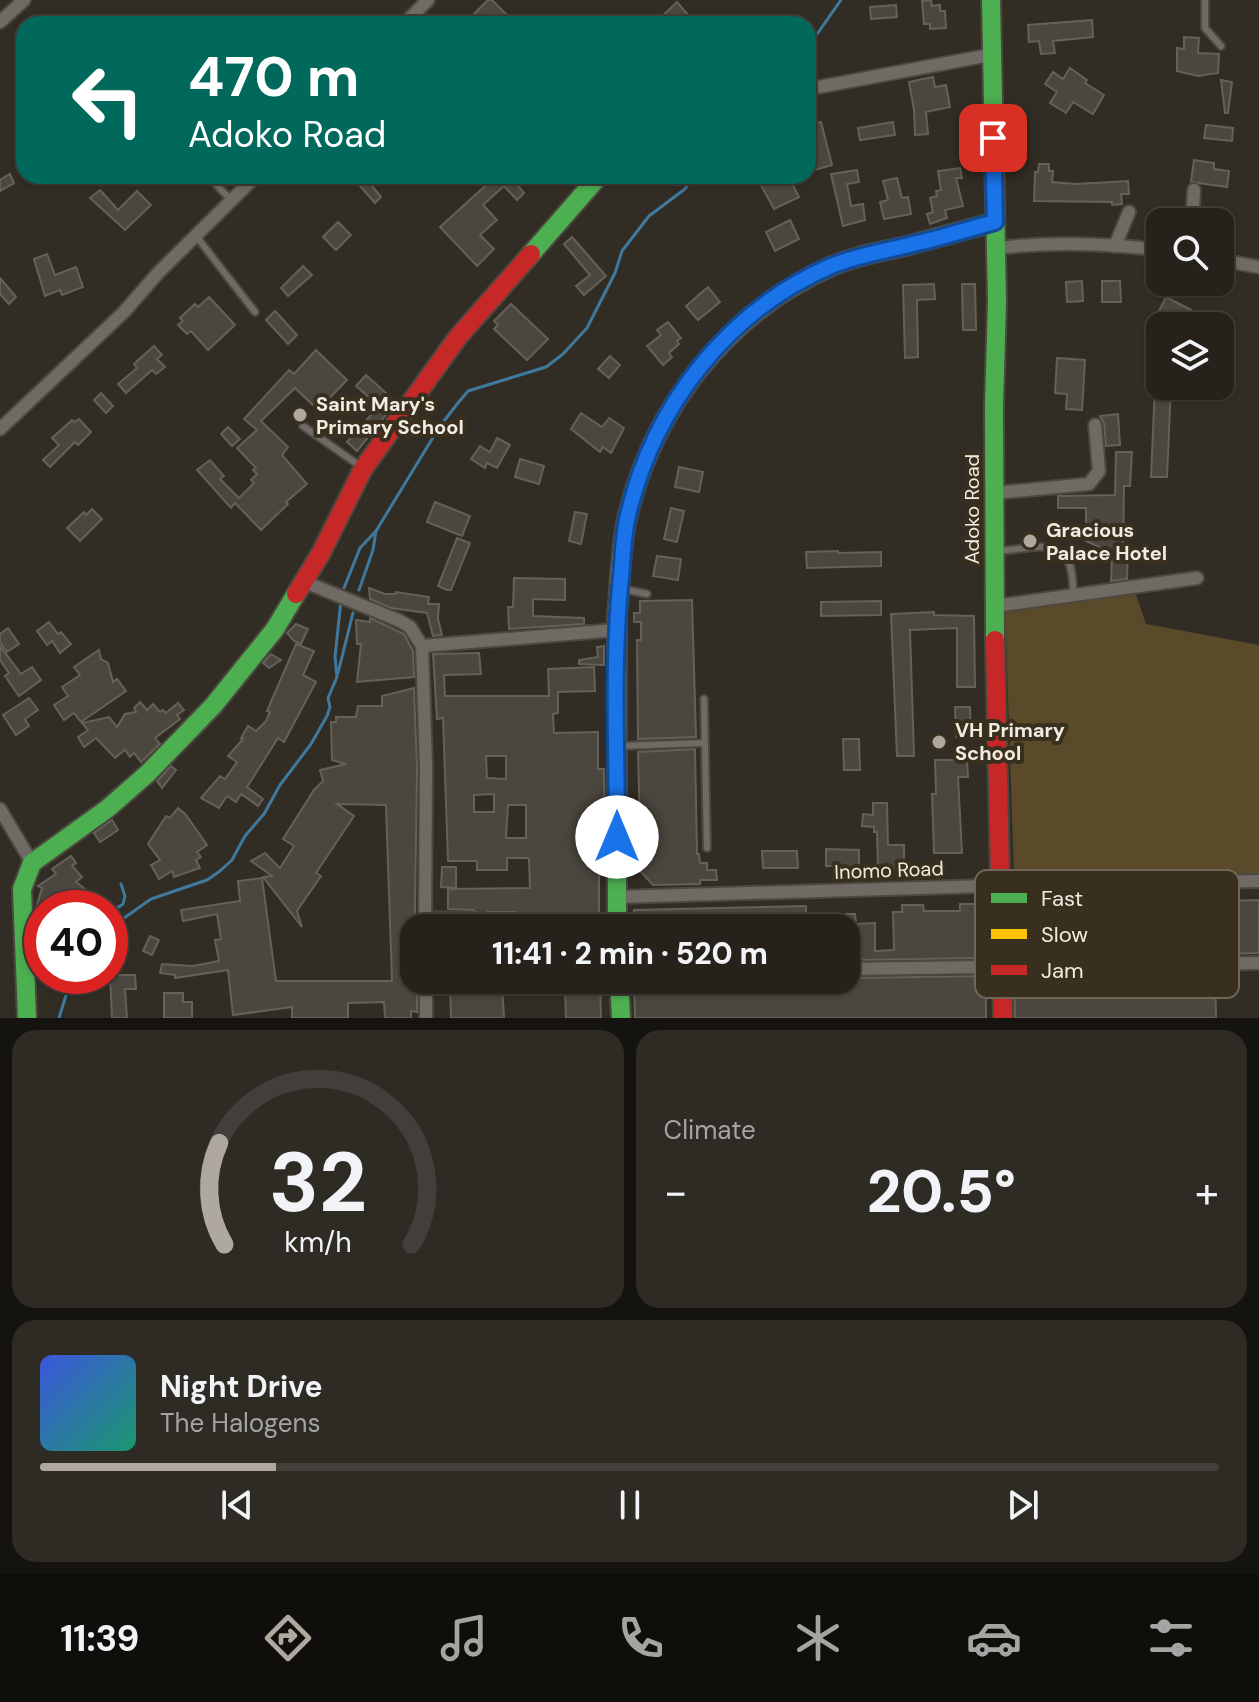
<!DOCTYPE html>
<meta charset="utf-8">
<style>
body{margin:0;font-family:"DM Sans",sans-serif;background:#2e2a24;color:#f1f3f6;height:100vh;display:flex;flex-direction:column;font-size:30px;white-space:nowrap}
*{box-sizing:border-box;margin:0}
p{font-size:26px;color:#a4a4a3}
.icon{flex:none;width:44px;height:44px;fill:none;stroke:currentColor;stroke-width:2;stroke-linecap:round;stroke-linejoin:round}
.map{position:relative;height:1018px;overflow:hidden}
.details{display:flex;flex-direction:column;gap:12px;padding:12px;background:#15130f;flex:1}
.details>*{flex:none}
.top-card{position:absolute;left:16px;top:16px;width:800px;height:168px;border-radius:24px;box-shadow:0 2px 6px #0004,0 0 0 2px #423f3a;background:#00695c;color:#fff;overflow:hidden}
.tools{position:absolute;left:1146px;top:208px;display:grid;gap:16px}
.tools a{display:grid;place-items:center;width:88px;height:88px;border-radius:16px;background:#26221b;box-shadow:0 2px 6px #0004,0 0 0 2px #423f3a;font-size:40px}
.speed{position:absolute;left:24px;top:890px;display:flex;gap:16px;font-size:40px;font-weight:700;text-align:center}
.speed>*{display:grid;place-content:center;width:104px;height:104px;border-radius:50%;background:#26221b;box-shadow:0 2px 6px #0004,0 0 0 2px #423f3a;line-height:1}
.speed .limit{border:12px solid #d22;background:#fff;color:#111}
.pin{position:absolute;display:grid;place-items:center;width:68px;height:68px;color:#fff;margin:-34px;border-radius:16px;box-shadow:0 4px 12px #0006}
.me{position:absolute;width:88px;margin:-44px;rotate:0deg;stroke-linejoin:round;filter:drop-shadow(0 0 6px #0008)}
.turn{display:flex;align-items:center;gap:28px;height:168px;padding:0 40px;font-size:36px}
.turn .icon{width:104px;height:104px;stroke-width:2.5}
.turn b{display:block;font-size:56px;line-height:68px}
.big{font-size:60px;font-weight:800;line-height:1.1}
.details .card{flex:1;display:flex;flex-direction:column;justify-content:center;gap:12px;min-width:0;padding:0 28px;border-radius:24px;background:#2e2a24}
.details .dial{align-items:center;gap:0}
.dial svg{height:208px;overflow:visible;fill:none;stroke:#423f3a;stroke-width:7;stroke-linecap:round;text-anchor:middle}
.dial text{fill:#f1f3f6;stroke:none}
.song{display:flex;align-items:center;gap:24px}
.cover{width:96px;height:96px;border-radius:12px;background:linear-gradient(135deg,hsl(230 70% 55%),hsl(160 70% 35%))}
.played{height:8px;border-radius:4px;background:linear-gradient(90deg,#aea89e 20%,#423f3a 20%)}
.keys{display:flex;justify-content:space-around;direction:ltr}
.heat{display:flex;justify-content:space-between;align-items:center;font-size:44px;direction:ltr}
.details .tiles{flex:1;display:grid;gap:12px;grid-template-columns:1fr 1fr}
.card:last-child{grid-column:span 2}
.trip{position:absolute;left:400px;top:914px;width:460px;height:80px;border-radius:24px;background:#26221b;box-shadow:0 2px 6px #0004,0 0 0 2px #423f3a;font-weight:800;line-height:80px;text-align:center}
.tab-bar{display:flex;height:128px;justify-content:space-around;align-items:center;background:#0f0e0b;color:#a4a4a3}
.tab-bar .icon{width:56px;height:56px}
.tab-bar .on{color:#aea89e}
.tab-bar b{font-size:36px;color:#f1f3f6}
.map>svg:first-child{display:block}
.green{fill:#5b4a29}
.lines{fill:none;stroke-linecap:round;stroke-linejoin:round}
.stream{stroke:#3f799d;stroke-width:3}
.building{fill:#4b473f;stroke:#656058;stroke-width:2;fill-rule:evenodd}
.lane-casing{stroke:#4c4840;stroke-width:10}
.street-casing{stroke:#4c4840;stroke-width:16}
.fast-casing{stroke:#4c4840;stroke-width:22}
.slow-casing{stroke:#4c4840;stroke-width:22}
.jam-casing{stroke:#4c4840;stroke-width:22}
.lane{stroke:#6f6b64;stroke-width:6}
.street{stroke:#6f6b64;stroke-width:12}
.fast{stroke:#4caf50;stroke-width:18}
.slow{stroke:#ffc107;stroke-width:18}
.jam{stroke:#c62828;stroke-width:18}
.route-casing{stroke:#114b97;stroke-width:20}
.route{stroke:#1a73e8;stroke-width:14}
.poi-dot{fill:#aea89e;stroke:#382f1e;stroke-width:3}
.labels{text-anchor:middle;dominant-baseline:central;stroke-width:8;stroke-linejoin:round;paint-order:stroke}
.poi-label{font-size:20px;font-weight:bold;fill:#f1ebe0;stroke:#382f1e;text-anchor:start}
.street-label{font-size:20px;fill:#f1ebe0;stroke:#382f1e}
.key{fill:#382f1e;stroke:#706758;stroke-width:2}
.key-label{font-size:22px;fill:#f1ebe0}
</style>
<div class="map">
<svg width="1259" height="1018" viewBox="0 0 1259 1018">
<rect width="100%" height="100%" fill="#322d24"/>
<path class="green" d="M1134 589 1146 624 1259 645V876L1014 875 1005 606Z"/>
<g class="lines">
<g class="stream">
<path d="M808 47 841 0"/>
<path d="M344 588 360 548 376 531 440 426 458 403 468 391 546 367 563 354 587 328 615 273 622 251 649 216 685 189 694 176"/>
<path d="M359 590 373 550 376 531"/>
<path d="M338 673 353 613"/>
<path d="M110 913 123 904 125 896 121 884"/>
<path d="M110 928 151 899 207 880 220 871 232 860 245 836 264 814 280 785 311 744 327 716 330 707 328 698 337 677 335 657 341 600"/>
<path d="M59 1018 72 976"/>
</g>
</g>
<g class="building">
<path d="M488 0H492L510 18 504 24H485L474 14Z"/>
<path d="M931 0 932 6 940 5V11H945L946 28 930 29V24H924L922 1Z"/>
<path d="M677 2 696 24H654Z"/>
<path d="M896 5 897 17 871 19 870 7Z"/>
<path d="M1092 20 1093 37 1053 41 1055 53 1041 54 1039 41 1029 42 1028 25Z"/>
<path d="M1184 37 1199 38 1198 53 1219 54 1218 73 1198 76 1177 71V48L1184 49Z"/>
<path d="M1070 68 1087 80 1085 83 1104 95 1093 114 1073 102 1066 113 1050 103 1057 92 1045 84 1053 72 1063 79Z"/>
<path d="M933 77 935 87 946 85 950 107 926 112 928 134 915 135 914 110 909 82Z"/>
<path d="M1221 80 1232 82 1228 113H1225Z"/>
<path d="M821 122 832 165 808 172V125Z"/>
<path d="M893 122 895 135 860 140 858 128Z"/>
<path d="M1206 125 1233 128 1232 141 1204 138Z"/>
<path d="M1194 160 1214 163V169L1229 171 1227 187 1191 182Z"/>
<path d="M1039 164H1049V171H1053L1052 182 1076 184 1128 181 1129 194H1121L1122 204 1112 205V202L1034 201 1035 172H1038Z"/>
<path d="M960 168 962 178H956L963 206 945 210 947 218 930 224 927 214 933 212 930 198 937 196 936 191 941 190 938 171Z"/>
<path d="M857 170 859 182 847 184 851 206 863 204 865 220 843 226 831 174Z"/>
<path d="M10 174 14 183 0 191V180Z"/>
<path d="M351 176H364L381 197 375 203Z"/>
<path d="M496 176H515L512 179 524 193 517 200 504 186 483 205 497 220 480 235 494 249 477 266 440 227Z"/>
<path d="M756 176H788L799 197 774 209Z"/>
<path d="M897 178 902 198 908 197 911 214 884 219 880 202 888 200 883 181Z"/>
<path d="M100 190 118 210 137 191 151 205 125 230 90 198Z"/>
<path d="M790 220 799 239 775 251 766 232Z"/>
<path d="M338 222 351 235 336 250 323 237Z"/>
<path d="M572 237 606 276 584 295 576 286 590 275 564 244Z"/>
<path d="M47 254 55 275 76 267 83 287 62 295 60 290 45 296 34 259Z"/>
<path d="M303 266 312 275 288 296 281 288Z"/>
<path d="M0 278 16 297 9 304 0 294Z"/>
<path d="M1082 281 1083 301 1067 302 1066 282Z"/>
<path d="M1102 281H1120L1121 302H1102Z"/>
<path d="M934 284 935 299 917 300 918 357 905 358 903 285Z"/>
<path d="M962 284H975L976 330H963Z"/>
<path d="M708 287 720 302 698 320 686 306Z"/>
<path d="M209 297 235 325 208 350 191 331 187 334 178 325 183 321 180 318 195 304 198 307Z"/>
<path d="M1166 297 1195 312 1188 326H1179L1157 315Z"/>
<path d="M511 304 548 339 527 360 494 329 498 325 494 321Z"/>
<path d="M275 311 297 335 288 344 266 320Z"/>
<path d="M668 322 681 338 677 341 679 344 669 353 672 357 663 365 647 346 661 335 657 330Z"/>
<path d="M154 346 162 355 157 359 165 367 156 374 152 370 126 393 118 384 137 368 134 364Z"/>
<path d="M316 350 347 380 318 410 295 388 261 421 288 447 282 455 307 484 286 502 288 504 261 530 235 503 231 508 197 470 210 460 224 476 220 479 239 498 254 483 251 480 257 474 253 470 256 468 237 448 257 430 244 419 289 370 294 374Z"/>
<path d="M610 356 620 365 609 378 598 369Z"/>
<path d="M1057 358 1085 360 1082 410 1066 409 1067 394 1055 393Z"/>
<path d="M366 375 396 402 357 451 347 442 379 406 356 386Z"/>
<path d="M1155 386H1171L1167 477H1151Z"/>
<path d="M101 393 113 406 106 413 94 400Z"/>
<path d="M581 413 602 427 609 418 624 428 611 453 603 447 600 452 571 429Z"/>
<path d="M1118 414 1120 445 1106 446 1104 423 1100 416Z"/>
<path d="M79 419 91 432 78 445 75 442 50 467 43 460 59 445 52 438 72 420 75 422Z"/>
<path d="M228 427 240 439 232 446 221 434Z"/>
<path d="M497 438 510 445 497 468 487 463 485 468 471 459 480 446 490 452Z"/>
<path d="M1116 452H1132L1130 486H1124L1123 553H1128L1127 579 1111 581 1112 556 1104 557V549L1086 541V508H1058V496L1115 495Z"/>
<path d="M520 459 544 466 539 484 515 477Z"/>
<path d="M679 467 703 472 699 492 675 487Z"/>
<path d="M435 502 470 516 462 536 427 522Z"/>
<path d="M671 508 684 511 677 542 664 539Z"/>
<path d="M92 509 102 519 80 541 67 528 84 512 86 515Z"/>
<path d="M575 512 587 514 581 544 569 541Z"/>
<path d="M457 538 470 543 451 590H447L438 586Z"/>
<path d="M838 551V553L881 552V566L807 568 806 552Z"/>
<path d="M657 556 681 559 678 580 653 576Z"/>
<path d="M514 578 565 579V600L533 599V616L584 618V624L509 629 508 607H513Z"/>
<path d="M369 588 385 594H395L396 592 429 597 428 604H439L438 619 442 635 433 636 427 613 391 608 370 599Z"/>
<path d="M692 600 696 737 638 739 637 640H641V622H634V613H640V601Z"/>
<path d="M881 601V615L821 616V602Z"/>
<path d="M934 612V615L974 616 975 687H957V628L910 630 914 756H897L891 614Z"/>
<path d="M370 618 404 634 413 651 414 677 357 682 361 644H357L356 620 370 622Z"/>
<path d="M49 622 58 634 61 632 71 644 60 653 52 641 47 645 37 631Z"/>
<path d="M296 624 308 629 301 644 294 641 287 633Z"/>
<path d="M8 628 19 644 7 652 0 642V634Z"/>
<path d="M296 644 314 651 303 675 316 682 284 742 278 738 247 787 263 799 258 806 241 794 236 802 227 796 219 808 201 798 220 776 225 779 237 762 228 756 243 739 241 738 248 726 256 731 266 721 270 712 267 711Z"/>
<path d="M0 646 21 674 32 667 41 680 19 696 5 676 9 673 0 660Z"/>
<path d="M604 646V665L579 664V660L598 657 597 647Z"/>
<path d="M99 650 101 659 108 663 113 682 117 679 126 691 81 722 74 713 64 720 54 705 68 696 62 687 80 675 74 667Z"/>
<path d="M479 653 481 674 444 675 445 696H549L548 669 594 667 595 691 558 692V713L553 714 554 733 598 732V769H604L605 832H599V928H578V916H516V912H487L488 928H449V922H473L478 915 473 910 448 909V889L530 888 529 859 527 858H507V870H477V861H448L443 718 437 719 433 654ZM486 756H506V779L487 778ZM494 794V812H474V795ZM508 805H526V838H506Z"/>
<path d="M271 654 281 660 269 668 263 663Z"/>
<path d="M414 688 417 767 414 980H417V1012L411 1011V1018H385L384 1002 348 1003V1018H292V1007L233 1015 228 970 175 978V975L160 973 162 964 193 966 219 961 215 940 221 939 217 914 183 921 181 910 240 901 238 881 262 878 276 981H392L386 805 337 804 354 816 316 873 321 876 297 911 302 927 263 877 272 876 251 861 265 853 280 868 294 846 283 839 314 790 323 781 320 770 346 764 332 760 331 722H336V717H356L358 706H382V696Z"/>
<path d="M29 698 38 710 25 719 29 726 16 735 3 715Z"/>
<path d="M140 702 147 710 153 704 160 712 163 710 166 713 178 703 184 710 177 715 180 719 155 738 160 744 141 762 134 753 130 757 125 750 115 758 96 738 84 747 78 737 88 730 82 723 109 717 117 727 125 714 136 712 134 708Z"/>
<path d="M955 707H970L971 737H956Z"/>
<path d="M843 739H859L860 770H844Z"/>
<path d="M695 749 697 854H699L700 863H707V870H716L717 880H700V884L653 885 634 864V828H640L638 752Z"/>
<path d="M935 760H967L968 777H958L962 853H934L932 794H936Z"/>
<path d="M171 766 176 770 162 788 157 781Z"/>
<path d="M873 803H887L888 845H904V868L878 869 877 832H874V827L862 826 863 814 873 815Z"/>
<path d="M178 808 186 815 207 845 197 852 201 857 196 860 200 868 174 877 172 871 159 879 151 865 160 860 148 844 166 816 170 818Z"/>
<path d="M112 820 118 830 100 842 94 833Z"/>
<path d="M826 849 859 850V866H826Z"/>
<path d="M762 851H797L798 868H763Z"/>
<path d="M71 856 76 863 72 866 82 877 76 882 85 889 70 908H36L42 888 38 886 56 874 52 869Z"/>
<path d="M442 867H456V888L441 887Z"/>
<path d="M1163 899 1164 903 1259 900V953L1183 955 1169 951H1127V954L1100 956 1025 957 1023 909 1074 907V902H1134V900Z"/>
<path d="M960 904H988V958L856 960 855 949H846V914H855L856 924 875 923V951L894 950 893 912H902V905H923L924 911H960Z"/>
<path d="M806 906V928H635L634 910Z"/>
<path d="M150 936 159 940 152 955 143 951Z"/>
<path d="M1186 973 1215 974 1216 1018H1015L1014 976 1071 975V990H1091V974Z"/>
<path d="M110 975H135L136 989H125L127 1018H112Z"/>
<path d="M986 976V1018H635L634 980H846V978Z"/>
<path d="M450 980H489V985L502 984 504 1018H451Z"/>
<path d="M579 980H600L601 1018H566L565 988H579Z"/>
<path d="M164 993H183V1002H192V1018H164Z"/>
</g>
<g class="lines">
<g class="lane-casing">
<g id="lane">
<path d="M1205 0V28L1221 46"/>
<path d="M208 176 232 201"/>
<path d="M196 236 255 312"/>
<path d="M303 426 360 466"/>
<path d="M998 551C1046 547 1074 533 1073 595"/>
<path d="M623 589 647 594"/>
<path d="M704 699 707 848"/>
<path d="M621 746 705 743"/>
<path d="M425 915 472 916"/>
</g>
</g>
<g class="street-casing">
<g id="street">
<path d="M0 22 24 0"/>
<path d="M404 24 428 0"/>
<path d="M808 89 990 55"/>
<path d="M1192 222 1194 190"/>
<path d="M1115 246 1129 212"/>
<path d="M996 248C1049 242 1106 243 1160 250"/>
<path d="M1220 260 1259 267"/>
<path d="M1175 287 1177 282"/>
<path d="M0 429 124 312 158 273 256 176"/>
<path d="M994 493 1089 484 1099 471 1095 425"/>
<path d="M305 582 400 621 410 627 422 646 426 767 425 928"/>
<path d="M995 606 1197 578"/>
<path d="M422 646 616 630"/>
<path d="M0 809 32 863"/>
<path d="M617 897 1019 885 1259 881"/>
<path d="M846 969 1259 963"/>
<path d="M426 980V1018"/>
</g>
</g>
<g class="fast-casing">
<g id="fast">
<path d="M991 0 997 302 994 406 995 640"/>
<path d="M531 254 599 176"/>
<path d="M617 928V616"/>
<path d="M619 980 621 1018"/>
<path d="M27 1018 22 889 32 863 107 809 147 774 213 706 275 629 296 594"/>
</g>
</g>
<g class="slow-casing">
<path id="slow" d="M617 616C620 584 620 551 627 519 652 409 727 313 830 267 854 256 881 252 906 246 936 238 965 230 995 222"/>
</g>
<g class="jam-casing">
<g id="jam">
<path d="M296 594 321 553 363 469 458 337 531 254"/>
<path d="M995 640 1003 1018"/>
</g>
</g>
<use href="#lane" class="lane"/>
<use href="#street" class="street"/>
<use href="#fast" class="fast"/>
<use href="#slow" class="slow"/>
<use href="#jam" class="jam"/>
</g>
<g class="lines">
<g class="route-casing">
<path id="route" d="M617 837C617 750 612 662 621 576 623 556 623 535 628 515 654 406 727 311 831 266 858 255 886 251 913 244 941 238 968 229 995 222L993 138"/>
</g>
<use href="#route" class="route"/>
</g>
<g class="poi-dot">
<circle cx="300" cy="415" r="8"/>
<circle cx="1030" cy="541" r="8"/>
<circle cx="939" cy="742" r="8"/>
</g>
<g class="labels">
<g class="poi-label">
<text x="316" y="404">Saint Mary's<tspan x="316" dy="23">Primary School</tspan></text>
<text x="1046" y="530">Gracious<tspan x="1046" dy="23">Palace Hotel</tspan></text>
<text x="955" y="730">VH Primary<tspan x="955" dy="23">School</tspan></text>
</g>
<g class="street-label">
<text transform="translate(972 509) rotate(-90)">Adoko Road</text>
<text transform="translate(889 870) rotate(-2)">Inomo Road</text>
</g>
</g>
<rect x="975" y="870" width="264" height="128" rx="12" class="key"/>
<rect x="991" y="893" width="36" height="10" fill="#4caf50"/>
<rect x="991" y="929" width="36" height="10" fill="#ffc107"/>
<rect x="991" y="965" width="36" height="10" fill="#c62828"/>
<g class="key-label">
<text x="1041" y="906">Fast</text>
<text x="1041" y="942">Slow</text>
<text x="1041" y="978">Jam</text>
</g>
</svg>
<div class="tools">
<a><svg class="icon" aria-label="search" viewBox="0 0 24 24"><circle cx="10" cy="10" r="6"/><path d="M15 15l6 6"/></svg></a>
<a><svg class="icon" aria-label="layers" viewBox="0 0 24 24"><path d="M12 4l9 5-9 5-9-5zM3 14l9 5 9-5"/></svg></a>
</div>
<div class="speed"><div class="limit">40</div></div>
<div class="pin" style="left:993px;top:138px;background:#d93025"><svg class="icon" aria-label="arrive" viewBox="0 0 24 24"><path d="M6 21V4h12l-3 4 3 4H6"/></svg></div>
<svg class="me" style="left:617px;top:837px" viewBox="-20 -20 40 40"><circle r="19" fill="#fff"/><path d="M0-13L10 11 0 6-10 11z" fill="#1a73e8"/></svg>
<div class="trip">11:41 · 2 min · 520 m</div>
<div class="top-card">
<div class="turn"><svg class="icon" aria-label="left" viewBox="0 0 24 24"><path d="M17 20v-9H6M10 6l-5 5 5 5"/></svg><div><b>470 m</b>Adoko Road</div></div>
</div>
</div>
<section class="details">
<div class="tiles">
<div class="card dial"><svg viewBox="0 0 100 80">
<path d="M14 69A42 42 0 1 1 86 69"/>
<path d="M14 69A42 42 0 0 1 12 30" stroke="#aea89e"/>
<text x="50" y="56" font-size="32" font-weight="700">32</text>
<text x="50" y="72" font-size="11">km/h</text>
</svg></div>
<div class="card"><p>Climate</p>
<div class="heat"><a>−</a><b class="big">20.5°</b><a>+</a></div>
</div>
<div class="card">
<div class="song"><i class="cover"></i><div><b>Night Drive</b><p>The Halogens</p></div></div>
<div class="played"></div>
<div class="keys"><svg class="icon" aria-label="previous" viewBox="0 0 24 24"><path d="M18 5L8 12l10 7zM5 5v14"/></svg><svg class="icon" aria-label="pause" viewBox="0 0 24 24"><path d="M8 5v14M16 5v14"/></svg><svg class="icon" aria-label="next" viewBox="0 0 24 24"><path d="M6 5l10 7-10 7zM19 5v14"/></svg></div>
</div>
</div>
</section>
<nav class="tab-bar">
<b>11:39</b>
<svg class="icon on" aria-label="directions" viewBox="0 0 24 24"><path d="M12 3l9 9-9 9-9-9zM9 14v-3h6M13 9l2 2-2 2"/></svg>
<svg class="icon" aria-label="music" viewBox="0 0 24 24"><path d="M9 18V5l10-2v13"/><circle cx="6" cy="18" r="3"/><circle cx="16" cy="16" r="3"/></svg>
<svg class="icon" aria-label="phone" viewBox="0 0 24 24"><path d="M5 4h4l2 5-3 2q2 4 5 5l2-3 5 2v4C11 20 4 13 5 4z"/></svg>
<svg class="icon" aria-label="climate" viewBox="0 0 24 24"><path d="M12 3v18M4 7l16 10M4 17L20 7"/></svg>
<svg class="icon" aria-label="car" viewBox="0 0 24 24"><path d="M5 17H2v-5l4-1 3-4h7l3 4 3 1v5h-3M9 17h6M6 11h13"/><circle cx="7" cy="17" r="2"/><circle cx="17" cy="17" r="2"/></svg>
<svg class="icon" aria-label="filters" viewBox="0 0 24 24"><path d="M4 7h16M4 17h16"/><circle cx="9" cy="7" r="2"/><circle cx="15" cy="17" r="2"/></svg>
</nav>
